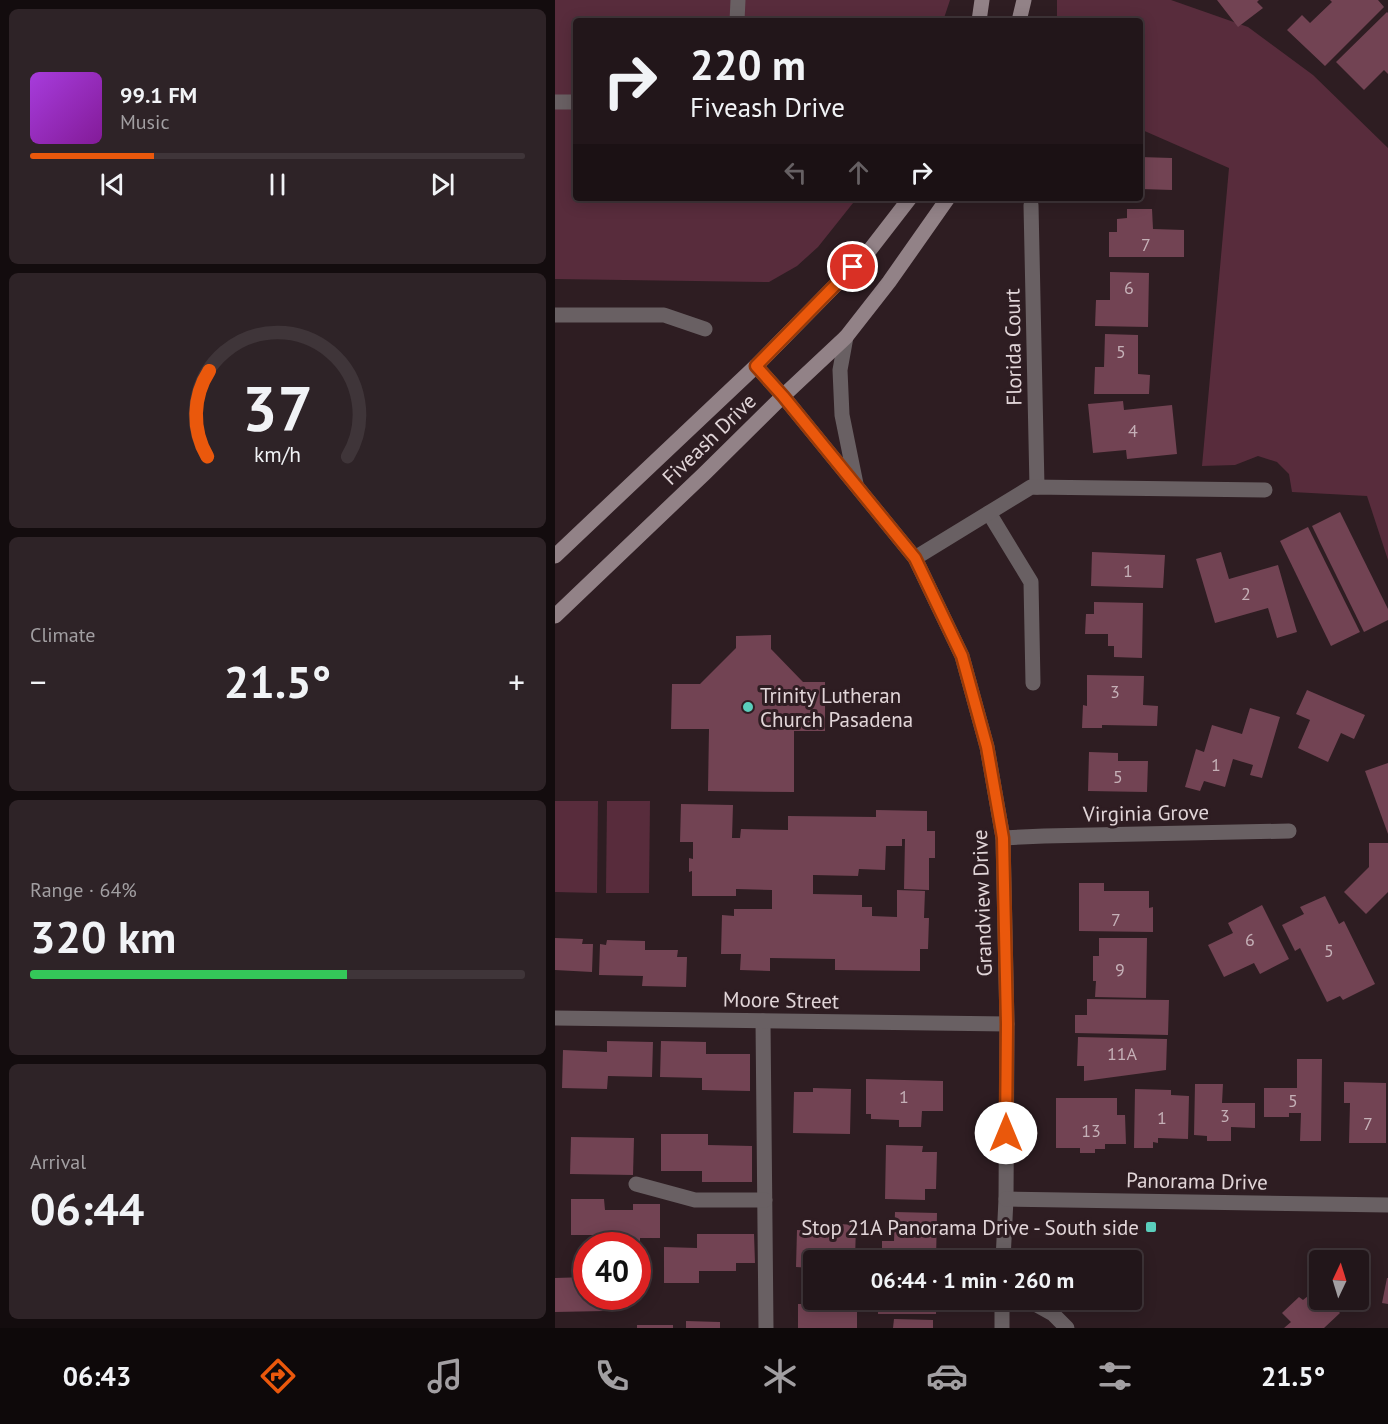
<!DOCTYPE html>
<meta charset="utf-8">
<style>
body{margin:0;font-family:"PT Sans",sans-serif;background:#2e2327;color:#f1f3f6;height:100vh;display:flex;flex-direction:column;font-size:22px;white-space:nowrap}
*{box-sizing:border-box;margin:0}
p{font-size:20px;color:#a29fa2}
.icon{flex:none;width:33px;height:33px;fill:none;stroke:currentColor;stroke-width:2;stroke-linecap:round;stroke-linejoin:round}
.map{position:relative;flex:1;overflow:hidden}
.drawer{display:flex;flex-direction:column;gap:9px;padding:9px;background:#130c0e;width:555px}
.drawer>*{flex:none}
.hud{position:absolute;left:18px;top:18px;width:570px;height:183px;border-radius:6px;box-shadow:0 3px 15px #0003,0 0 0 2px #3f3539;background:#22161a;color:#f1f3f6;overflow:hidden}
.needle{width:39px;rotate:4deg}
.buttons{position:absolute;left:754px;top:1250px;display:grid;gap:12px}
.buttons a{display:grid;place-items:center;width:60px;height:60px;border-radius:6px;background:#22161a;box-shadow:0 3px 15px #0003,0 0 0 2px #3f3539;font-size:30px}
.speed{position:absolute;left:18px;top:1232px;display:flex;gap:12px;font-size:30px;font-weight:700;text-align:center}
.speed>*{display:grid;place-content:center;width:78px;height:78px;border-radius:50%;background:#22161a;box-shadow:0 3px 15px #0003,0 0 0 2px #3f3539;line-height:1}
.speed .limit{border:9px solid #d22;background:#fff;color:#111}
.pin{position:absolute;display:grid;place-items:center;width:51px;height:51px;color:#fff;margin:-26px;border:3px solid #fff;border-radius:50%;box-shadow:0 2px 6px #0007}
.me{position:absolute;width:66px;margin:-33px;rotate:0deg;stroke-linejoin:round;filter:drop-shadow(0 0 4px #0008)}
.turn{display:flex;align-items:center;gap:21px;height:126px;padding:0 18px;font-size:27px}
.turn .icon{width:78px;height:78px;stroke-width:2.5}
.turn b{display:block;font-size:42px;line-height:51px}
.lanes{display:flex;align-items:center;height:57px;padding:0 18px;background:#0003;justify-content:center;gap:30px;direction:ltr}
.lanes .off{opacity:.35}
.big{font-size:45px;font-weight:700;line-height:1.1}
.drawer .widget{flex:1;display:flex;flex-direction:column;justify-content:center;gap:9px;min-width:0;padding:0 21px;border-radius:9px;background:#2e2327}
.drawer .dial{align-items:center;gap:0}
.dial svg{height:156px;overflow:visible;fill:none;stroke:#3f3539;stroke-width:7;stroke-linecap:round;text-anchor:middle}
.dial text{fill:#f1f3f6;stroke:none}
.song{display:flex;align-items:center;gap:18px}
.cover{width:72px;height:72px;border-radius:9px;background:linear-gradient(135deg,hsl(280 70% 55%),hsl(290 70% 35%))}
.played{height:6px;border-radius:3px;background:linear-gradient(90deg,#ea580c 25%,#3f3539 25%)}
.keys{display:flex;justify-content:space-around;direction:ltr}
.heat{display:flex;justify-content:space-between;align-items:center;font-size:33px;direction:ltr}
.charge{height:9px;border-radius:4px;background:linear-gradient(90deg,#34c759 64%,#3f3539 0)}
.trip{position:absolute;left:248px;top:1250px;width:339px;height:60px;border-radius:6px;background:#22161a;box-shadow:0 3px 15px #0003,0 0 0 2px #3f3539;font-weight:700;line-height:60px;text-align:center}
.dock{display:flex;height:96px;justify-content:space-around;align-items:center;background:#0e090a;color:#a29fa2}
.dock .icon{width:42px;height:42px}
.dock .active{color:#ea580c}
.dock b{font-size:27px;color:#f1f3f6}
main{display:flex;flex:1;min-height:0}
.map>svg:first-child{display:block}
.green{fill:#582c3c}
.building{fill:#724353}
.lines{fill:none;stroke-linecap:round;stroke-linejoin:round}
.service{stroke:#696063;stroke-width:15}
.minor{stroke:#696063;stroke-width:15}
.tertiary{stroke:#696063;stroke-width:15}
.secondary{stroke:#928287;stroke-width:15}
.route-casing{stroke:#983908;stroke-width:15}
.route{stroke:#ea580c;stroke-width:10}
.poi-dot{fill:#5acebc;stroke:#2e1d22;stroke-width:2}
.labels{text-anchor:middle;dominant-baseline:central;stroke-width:6;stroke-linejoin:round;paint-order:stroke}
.number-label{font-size:18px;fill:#c5b0b7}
.street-label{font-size:21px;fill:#e1d5d8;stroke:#2e1d22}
.poi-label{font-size:21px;fill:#e1d5d8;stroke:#2e1d22;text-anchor:start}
</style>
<main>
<section class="drawer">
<div class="widget">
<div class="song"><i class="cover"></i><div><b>99.1 FM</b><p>Music</p></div></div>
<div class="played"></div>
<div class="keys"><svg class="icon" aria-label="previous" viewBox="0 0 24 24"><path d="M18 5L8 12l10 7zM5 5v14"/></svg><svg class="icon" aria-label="pause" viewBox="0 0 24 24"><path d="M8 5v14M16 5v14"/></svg><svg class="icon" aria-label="next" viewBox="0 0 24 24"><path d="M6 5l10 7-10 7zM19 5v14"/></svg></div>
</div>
<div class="widget dial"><svg viewBox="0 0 100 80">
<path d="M14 69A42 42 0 1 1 86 69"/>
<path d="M14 69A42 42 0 0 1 15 25" stroke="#ea580c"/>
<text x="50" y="56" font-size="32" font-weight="700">37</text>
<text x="50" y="72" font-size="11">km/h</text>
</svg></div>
<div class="widget"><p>Climate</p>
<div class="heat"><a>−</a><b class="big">21.5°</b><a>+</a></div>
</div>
<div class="widget"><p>Range · 64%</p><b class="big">320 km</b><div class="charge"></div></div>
<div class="widget"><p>Arrival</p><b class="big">06:44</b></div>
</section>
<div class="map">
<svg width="833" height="1328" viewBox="0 0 833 1328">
<rect width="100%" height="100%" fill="#2e1d22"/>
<g class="green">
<path d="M0 0H395L388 21H21V198H302L263 247 242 266 214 282 0 279Z"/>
<path d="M502 0H616L693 27 758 75 833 148V560L812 496 737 492 734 474 722 462 703 456 680 465 647 466 674 168 585 129V21H502Z"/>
<path d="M0 801H43L42 893 0 892Z"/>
<path d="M52 801H95L94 893H51Z"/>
</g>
<g class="building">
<path d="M662 0H704L702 2 708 8 683 27Z"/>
<path d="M775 0H823L829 7 770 66 732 30 747 15 755 23 777 2Z"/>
<path d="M832 12 833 13V74L829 70 809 90 781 62Z"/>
<path d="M585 157 617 158V190L585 189Z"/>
<path d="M572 209H597L598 229 629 230V257H554V232H562V219L572 218Z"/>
<path d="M555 272 594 273 593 327 540 326 541 300H555Z"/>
<path d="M550 334 583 335V374L595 375 594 394H539L540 367H549Z"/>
<path d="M568 401 569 410 617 405 622 454 572 459 571 450 538 453 533 404Z"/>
<path d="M785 512 833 609V620L809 632 757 526Z"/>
<path d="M753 527 805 632 776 646 725 541Z"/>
<path d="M537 552 610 555 608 588 536 586Z"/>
<path d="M666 552 674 579 723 565 742 632 722 638 713 608 660 623 641 559Z"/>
<path d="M539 602 588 603 587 658 559 657V646H553V634H530L531 614H539Z"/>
<path d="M216 635V649L248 682H270V731H239V792L153 791 154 729H116L117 684H145L181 648V636Z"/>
<path d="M532 675 589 676 588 705 603 706 602 726 547 725V728H527L528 705 532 706Z"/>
<path d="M752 690 810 715 799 739 786 733 773 762 743 748 755 720 741 714Z"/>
<path d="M695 708 725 717 707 778 695 775 698 765 678 759 670 787 649 781 645 791 630 787 641 749 649 752 657 725 687 734Z"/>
<path d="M534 752 563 753V761H593L592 792 533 791Z"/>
<path d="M833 763V834L810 771Z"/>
<path d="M126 804 178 805 177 838H185L186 829 233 830V816L321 817V810L372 811V831H380V858H374V890L349 889 350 839H347V846H331L330 870 304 869 303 876 258 875V894L307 895V907H317V916L342 917V890L370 891 369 918H374L373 949H365V971L280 970V959L215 958V971L185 970 186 954H166L167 915 179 916V909H217V890L181 889V896H137V871L134 872V858L138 859V842H125Z"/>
<path d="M814 843H833V892L811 914 789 892 814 867Z"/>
<path d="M524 883H549V891H594V908L598 907V932L524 931Z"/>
<path d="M770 896 784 924 789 921 820 984 788 1000 785 996 772 1002 745 948 740 951 727 925 749 914 745 907Z"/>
<path d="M707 905 734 959 705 974 699 963 669 977 653 945 678 933 673 923Z"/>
<path d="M0 938 28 939 27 944H38L37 972 0 970Z"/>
<path d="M544 938H592L591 998 540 997 541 981H538V956H544Z"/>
<path d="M52 940 90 941V950H123L122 957H132L131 987 87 986 88 976 44 975 45 944 51 945Z"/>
<path d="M532 999 614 1000 613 1035 520 1033V1015H532Z"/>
<path d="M523 1037 612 1039 611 1070 529 1081V1066H522Z"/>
<path d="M52 1041 98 1042 97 1077 53 1076 52 1089 7 1088 8 1050 52 1052Z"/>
<path d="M106 1041 151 1042V1054H195V1091L147 1090V1078L105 1077Z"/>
<path d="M742 1059H767L766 1141H745L746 1113H734V1117H709V1088H742Z"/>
<path d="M311 1079 388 1081V1111H367L366 1127H344V1120L316 1119V1114H311Z"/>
<path d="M789 1082 831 1083V1143H794L795 1103H789Z"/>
<path d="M640 1084H668L667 1103H700V1128L676 1127V1141H652V1136L639 1135Z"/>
<path d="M258 1088 296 1089 295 1134 238 1133 239 1092H258Z"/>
<path d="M580 1089 616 1090V1095L634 1096 633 1139 603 1138V1143L598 1142V1148H579Z"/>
<path d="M501 1098H562V1115H570L571 1144H550V1149H540V1153H525V1148H501Z"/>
<path d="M106 1134H153V1145L197 1146V1182H147V1171H106Z"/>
<path d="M16 1137 79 1138 78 1175 15 1174Z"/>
<path d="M331 1145 368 1146 367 1152H382L381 1189H370V1200L330 1199Z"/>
<path d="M16 1199H49L50 1210H78V1204H105V1238H85V1245H47V1235H16Z"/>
<path d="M340 1212 382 1213 381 1260H327V1241H339Z"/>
<path d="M284 1224 301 1225 300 1260H258V1268L241 1267 242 1230 283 1232Z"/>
<path d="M142 1234H199L200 1263H181V1271H144V1283H109V1247L142 1248Z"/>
<path d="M32 1277V1296H50V1311L0 1312V1278Z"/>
<path d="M832 1278H833V1304L827 1303Z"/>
<path d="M753 1296 760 1303 765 1299H772L785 1313 769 1328H729L736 1322 727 1313 744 1297 748 1300Z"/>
<rect x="323" y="1299" width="58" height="15"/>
<rect x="243" y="1304" width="59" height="24"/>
<path d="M339 1319 378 1320V1328H338Z"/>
<path d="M131 1321 165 1322V1328H131Z"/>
<rect x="82" y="1325" width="36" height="3"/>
</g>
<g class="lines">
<g class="service">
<path d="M182 21 183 0"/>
<path d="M0 102H21"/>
<path d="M208 1021 211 1328"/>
<path d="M81 1184 140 1200H210"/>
</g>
<g class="minor">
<path d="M476 205 482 487"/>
<path d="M0 315H109L150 329"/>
<path d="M434 513 476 582 478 683"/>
<path d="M360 558 476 487 710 490"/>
<path d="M448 838 489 836 734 831"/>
<path d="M0 1018 452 1024"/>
<path d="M471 1299 498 1314 512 1328"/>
</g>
<g class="tertiary">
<path d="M291 337 285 370 287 415 301 484"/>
<path d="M201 366 228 396 360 558 407 656 432 747 448 838 452 1024 451 1199 448 1260"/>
<path d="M451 1199 833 1205"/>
<path d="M447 1328V1299"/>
</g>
<g class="secondary">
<path d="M424 21 427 0"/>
<path d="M464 21 469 0"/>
<path d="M0 556 201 366 314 251 355 198"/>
<path d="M0 616 150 473 228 396 291 337 334 282 393 198"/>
</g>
</g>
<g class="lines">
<g class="route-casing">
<path id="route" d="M298 267 201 366 228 396 360 558 407 656 432 747 448 838 452 1024 451 1133"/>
</g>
<use href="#route" class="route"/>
</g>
<g class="poi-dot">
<circle cx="193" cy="707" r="6"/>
<rect x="590" y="1221" width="12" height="12" rx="3"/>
</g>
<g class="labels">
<g class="number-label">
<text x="591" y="244">7</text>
<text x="574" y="287">6</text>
<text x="566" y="351">5</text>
<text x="578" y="430">4</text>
<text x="573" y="570">1</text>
<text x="691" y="593">2</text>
<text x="560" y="691">3</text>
<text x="661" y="764">1</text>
<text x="563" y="776">5</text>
<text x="561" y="919">7</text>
<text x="695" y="939">6</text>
<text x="774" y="950">5</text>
<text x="565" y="969">9</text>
<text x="567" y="1053">11A</text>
<text x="349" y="1096">1</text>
<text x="738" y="1100">5</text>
<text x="670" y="1115">3</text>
<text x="607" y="1117">1</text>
<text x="813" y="1123">7</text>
<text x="536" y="1130">13</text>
</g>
<g class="street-label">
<text transform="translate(458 347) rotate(-91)">Florida Court</text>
<text transform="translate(154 439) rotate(-44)">Fiveash Drive</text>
<text transform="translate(591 813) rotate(-1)">Virginia Grove</text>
<text transform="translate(427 903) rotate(-92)">Grandview Drive</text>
<text transform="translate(226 1000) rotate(1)">Moore Street</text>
<text transform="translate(642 1181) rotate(1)">Panorama Drive</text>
</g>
<g class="poi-label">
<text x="205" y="695">Trinity Lutheran<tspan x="205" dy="24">Church Pasadena</tspan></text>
<text x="584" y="1227" text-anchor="end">Stop 21A Panorama Drive - South side</text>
</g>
</g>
</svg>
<div class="buttons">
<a><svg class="needle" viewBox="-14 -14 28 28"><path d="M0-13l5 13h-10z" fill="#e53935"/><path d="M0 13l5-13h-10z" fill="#a29fa2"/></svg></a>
</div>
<div class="speed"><div class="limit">40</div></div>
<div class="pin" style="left:298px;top:267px;background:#d93025"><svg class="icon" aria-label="arrive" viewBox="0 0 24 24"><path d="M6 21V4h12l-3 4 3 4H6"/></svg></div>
<svg class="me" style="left:451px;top:1133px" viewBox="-20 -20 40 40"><circle r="19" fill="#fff"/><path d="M0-13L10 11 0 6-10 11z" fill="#ea580c"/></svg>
<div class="trip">06:44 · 1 min · 260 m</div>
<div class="hud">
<div class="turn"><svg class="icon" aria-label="right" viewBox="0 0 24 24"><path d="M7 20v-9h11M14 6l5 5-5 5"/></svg><div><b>220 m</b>Fiveash Drive</div></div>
<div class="lanes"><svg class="icon off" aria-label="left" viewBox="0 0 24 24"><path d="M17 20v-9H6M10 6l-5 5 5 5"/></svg><svg class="icon off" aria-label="ahead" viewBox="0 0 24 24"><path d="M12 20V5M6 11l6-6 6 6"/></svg><svg class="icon" aria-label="right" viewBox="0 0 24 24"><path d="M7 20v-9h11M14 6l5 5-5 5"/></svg></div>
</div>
</div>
</main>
<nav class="dock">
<b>06:43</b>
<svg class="icon active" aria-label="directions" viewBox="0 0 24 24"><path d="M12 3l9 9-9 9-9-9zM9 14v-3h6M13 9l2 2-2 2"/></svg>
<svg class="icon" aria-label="music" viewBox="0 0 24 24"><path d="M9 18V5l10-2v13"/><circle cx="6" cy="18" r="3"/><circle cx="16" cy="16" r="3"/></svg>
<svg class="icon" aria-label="phone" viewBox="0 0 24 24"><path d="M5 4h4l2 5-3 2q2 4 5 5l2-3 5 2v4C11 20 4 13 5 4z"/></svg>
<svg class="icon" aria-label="climate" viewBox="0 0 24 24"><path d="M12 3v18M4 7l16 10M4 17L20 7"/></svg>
<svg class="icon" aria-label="car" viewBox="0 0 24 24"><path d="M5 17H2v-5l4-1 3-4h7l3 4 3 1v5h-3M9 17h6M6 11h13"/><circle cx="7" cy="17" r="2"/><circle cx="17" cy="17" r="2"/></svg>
<svg class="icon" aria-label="filters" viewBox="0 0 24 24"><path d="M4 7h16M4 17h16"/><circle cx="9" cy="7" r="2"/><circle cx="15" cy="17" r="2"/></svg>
<b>21.5°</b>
</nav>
